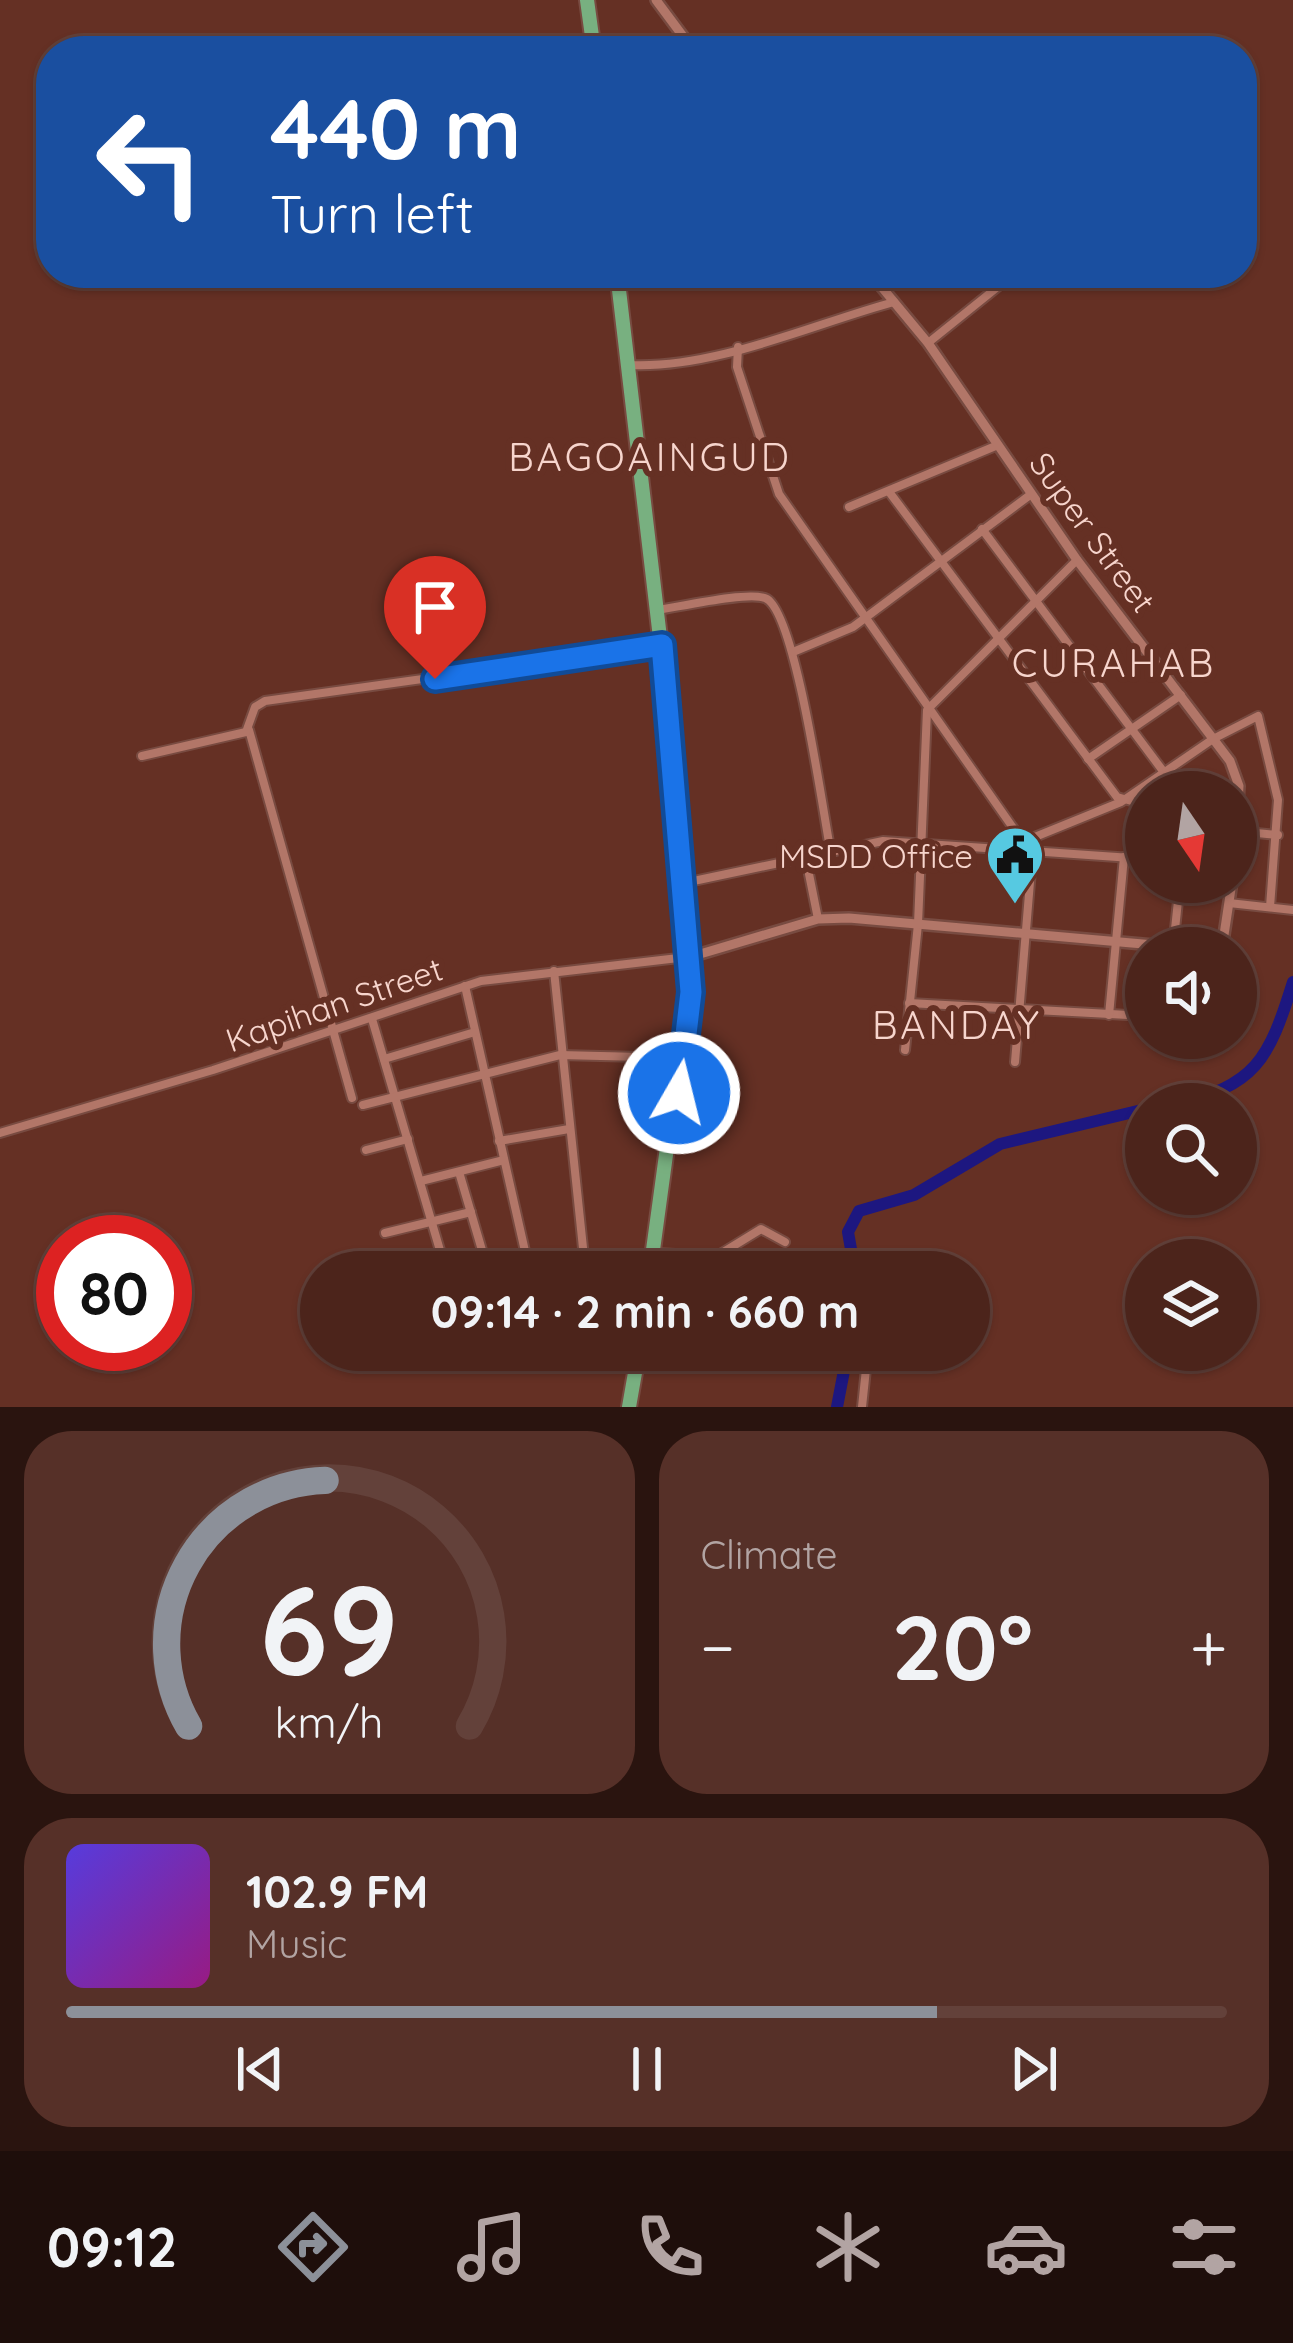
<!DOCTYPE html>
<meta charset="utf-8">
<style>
body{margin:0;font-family:Quicksand,sans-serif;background:#563028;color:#f1f3f6;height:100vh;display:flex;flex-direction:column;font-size:45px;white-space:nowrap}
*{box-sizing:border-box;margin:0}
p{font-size:39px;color:#b2a4a3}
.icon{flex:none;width:66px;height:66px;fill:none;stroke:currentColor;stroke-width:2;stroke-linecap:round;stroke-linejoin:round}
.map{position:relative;height:1407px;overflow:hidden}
.side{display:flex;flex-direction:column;gap:24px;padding:24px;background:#2a140f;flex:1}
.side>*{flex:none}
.top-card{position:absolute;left:36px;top:36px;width:1221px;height:252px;border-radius:48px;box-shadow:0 3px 9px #0004,0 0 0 3px #63413a;background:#1a4fa0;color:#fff;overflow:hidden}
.needle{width:78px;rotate:167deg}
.buttons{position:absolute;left:1125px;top:771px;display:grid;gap:24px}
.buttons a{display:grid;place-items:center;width:132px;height:132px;border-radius:50%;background:#4c241b;box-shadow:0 3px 9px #0004,0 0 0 3px #63413a;font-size:60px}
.speed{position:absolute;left:36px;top:1215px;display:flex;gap:24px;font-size:60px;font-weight:700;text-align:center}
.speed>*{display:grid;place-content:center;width:156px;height:156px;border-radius:50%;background:#4c241b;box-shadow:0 3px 9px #0004,0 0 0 3px #63413a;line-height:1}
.speed .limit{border:18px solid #d22;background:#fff;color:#111}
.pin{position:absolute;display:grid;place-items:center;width:102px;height:102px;color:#fff;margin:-123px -51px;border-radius:50% 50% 50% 0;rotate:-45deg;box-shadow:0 0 12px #0007}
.pin .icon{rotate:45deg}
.me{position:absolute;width:132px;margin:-66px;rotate:8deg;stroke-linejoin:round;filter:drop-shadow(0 0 9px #0008)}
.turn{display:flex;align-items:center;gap:42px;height:252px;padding:0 36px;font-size:54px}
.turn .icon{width:156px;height:156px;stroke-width:2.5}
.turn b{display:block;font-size:84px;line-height:102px}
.big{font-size:90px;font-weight:800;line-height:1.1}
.side .card{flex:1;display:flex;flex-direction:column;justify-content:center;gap:18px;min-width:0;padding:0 42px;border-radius:48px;background:#563028}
.side .dial{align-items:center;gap:0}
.dial svg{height:312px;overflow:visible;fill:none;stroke:#63413a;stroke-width:7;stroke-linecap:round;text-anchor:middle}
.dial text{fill:#f1f3f6;stroke:none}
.song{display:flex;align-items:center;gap:36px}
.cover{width:144px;height:144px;border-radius:18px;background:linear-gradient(135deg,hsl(250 70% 55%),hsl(310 70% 35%))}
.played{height:12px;border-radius:6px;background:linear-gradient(90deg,#8c9099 75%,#63413a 75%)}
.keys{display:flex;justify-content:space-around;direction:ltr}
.heat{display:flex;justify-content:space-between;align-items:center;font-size:66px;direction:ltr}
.side .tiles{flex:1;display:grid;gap:24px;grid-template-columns:1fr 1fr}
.card:last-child{grid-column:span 2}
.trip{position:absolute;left:300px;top:1251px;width:690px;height:120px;border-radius:60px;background:#4c241b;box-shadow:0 3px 9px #0004,0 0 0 3px #63413a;font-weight:800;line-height:120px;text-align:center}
.tab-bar{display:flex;height:192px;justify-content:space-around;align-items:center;background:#1e0e0b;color:#b2a4a3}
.tab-bar .icon{width:84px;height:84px}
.tab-bar .selected{color:#8c9099}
.tab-bar b{font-size:54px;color:#f1f3f6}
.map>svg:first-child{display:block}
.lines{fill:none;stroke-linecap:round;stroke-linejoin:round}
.river{stroke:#1d1780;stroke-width:12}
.minor-casing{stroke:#784b41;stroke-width:12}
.tertiary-casing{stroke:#784b41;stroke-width:14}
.trunk-casing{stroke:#784b41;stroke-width:18}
.minor{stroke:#b27668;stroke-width:8}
.tertiary{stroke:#b27668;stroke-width:9}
.trunk{stroke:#78b080;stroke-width:14}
.route-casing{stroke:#114b97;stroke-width:30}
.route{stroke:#1a73e8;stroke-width:21}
.labels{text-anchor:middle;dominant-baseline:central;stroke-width:12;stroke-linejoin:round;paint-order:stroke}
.street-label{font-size:33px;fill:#f7d5cd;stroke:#653024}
.poi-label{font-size:33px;fill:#f7d5cd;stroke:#653024;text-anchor:end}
.quarter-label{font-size:39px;letter-spacing:3px;fill:#f7d5cd;stroke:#653024}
</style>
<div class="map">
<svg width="1293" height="1407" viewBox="0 0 1293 1407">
<rect width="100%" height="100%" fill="#653024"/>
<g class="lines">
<g class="river">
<path d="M1173 1104C1256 1087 1269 1059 1293 982"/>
<path d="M855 1272 848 1232 859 1211 914 1195 1000 1144 1146 1109"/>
<path d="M837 1407 848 1350"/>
</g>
<g class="minor-casing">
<g id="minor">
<path d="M928 343 1015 273"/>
<path d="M738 347 737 367 779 494 1023 842"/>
<path d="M630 365C715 369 813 324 894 302"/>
<path d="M890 493 1117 797 1146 805"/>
<path d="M849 507 998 445"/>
<path d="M982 529 1163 771"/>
<path d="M658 610C679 607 752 590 767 599 796 617 822 806 830 848"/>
<path d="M793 652 853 627 1030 495"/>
<path d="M249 730 352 1098"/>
<path d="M142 756 246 732 255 707 265 701 659 646"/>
<path d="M1088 759 1181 695"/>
<path d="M1236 831 1278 835"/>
<path d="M1010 847 1121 802 1213 739 1258 716 1278 800 1270 907"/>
<path d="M805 854 818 919"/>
<path d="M684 883 883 841 1146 859"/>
<path d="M1229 903 1293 910"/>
<path d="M1173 948 1180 882"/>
<path d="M554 971 585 1267"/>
<path d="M465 986 527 1260"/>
<path d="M909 1003 1146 1016"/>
<path d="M1109 1015 1124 857"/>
<path d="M372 1019 444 1264"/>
<path d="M905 1050 918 924 927 710 1077 560"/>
<path d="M384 1059 475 1032"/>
<path d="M1015 1062 1033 846"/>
<path d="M363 1105 560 1055 682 1058"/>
<path d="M0 1133 213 1070 481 981 687 957"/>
<path d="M499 1141 569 1129"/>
<path d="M366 1150 408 1139"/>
<path d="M459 1172 484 1257"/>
<path d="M421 1181 504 1160"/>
<path d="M385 1233 471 1212"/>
<path d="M655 1253 717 1256 761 1229 785 1242"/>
<path d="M411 1272 495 1257 626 1272"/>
<path d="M862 1407 868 1350"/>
</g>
</g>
<g class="tertiary-casing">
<g id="tertiary">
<path d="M656 0 694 51"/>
<path d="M870 273 928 343 1077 560 1230 761 1239 786 1236 834"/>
<path d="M1222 948 1232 882"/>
<path d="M690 957 818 919 849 918 1188 948"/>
</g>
</g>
<g class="trunk-casing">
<g id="trunk">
<path d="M587 0 594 51"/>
<path d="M617 273 675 765 690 979 650 1272"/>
<path d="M629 1407 639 1350"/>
</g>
</g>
<use href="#minor" class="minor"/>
<use href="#tertiary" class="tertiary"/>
<use href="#trunk" class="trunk"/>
</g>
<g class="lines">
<g class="route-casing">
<path id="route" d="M435 679 662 645 691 992 679 1093"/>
</g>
<use href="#route" class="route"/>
</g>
<defs>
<g id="civic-pin" transform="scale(3)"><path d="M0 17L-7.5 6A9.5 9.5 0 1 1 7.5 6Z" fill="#56c9e1" stroke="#653024"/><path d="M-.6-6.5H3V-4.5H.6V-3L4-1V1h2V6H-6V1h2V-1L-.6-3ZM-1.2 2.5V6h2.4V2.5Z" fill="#111"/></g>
</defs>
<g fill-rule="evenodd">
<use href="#civic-pin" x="1015" y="855"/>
</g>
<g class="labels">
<g class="street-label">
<text transform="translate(1093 532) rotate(54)">Super Street</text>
<text transform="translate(334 1004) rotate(-19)">Kapihan Street</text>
</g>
<g class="poi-label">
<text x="973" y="855">MSDD Office</text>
</g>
<g class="quarter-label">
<text x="650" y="456">BAGOAINGUD</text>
<text x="1114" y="662">CURAHAB</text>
<text x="957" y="1024">BANDAY</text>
</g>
</g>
</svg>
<div class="buttons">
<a><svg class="needle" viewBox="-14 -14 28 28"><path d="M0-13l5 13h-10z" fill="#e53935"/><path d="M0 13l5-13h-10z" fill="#b2a4a3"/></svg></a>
<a><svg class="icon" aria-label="sound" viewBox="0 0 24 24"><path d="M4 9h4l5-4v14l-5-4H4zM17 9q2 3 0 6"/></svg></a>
<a><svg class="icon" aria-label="search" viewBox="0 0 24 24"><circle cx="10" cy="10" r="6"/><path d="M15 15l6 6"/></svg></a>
<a><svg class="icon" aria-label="layers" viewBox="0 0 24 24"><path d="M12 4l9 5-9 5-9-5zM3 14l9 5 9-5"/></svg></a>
</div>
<div class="speed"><div class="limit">80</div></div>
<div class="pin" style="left:435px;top:679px;background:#d93025"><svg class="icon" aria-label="arrive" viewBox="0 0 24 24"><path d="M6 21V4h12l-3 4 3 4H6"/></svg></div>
<svg class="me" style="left:679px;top:1093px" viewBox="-20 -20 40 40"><circle r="17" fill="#1a73e8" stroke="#fff" stroke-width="3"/><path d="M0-11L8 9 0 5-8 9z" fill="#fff"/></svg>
<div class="trip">09:14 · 2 min · 660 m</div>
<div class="top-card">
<div class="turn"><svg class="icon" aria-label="left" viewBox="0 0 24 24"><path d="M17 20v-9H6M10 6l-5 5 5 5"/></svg><div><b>440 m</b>Turn left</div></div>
</div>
</div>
<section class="side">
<div class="tiles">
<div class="card dial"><svg viewBox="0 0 100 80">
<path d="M14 69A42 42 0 1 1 86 69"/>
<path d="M14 69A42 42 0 0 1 49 6" stroke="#8c9099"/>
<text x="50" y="56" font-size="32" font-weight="700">69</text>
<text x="50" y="72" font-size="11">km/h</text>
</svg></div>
<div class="card"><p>Climate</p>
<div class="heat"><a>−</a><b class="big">20°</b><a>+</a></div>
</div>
<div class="card">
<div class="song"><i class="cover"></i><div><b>102.9 FM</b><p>Music</p></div></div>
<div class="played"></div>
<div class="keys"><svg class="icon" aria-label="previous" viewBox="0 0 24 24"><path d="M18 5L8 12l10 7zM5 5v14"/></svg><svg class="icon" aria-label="pause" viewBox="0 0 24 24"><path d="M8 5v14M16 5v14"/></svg><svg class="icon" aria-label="next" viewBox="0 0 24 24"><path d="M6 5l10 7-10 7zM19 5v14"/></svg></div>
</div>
</div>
</section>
<nav class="tab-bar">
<b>09:12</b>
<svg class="icon selected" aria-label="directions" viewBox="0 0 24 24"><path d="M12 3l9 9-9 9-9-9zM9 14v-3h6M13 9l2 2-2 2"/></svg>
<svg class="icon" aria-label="music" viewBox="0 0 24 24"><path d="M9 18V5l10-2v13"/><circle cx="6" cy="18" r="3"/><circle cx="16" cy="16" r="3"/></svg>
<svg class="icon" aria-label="phone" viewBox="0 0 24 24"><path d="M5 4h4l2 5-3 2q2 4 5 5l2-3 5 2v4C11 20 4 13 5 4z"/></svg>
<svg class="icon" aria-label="climate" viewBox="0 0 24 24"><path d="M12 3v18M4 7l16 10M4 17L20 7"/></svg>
<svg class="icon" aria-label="car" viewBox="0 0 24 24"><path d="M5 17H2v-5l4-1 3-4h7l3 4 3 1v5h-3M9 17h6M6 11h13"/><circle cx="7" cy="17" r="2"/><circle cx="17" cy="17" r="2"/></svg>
<svg class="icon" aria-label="filters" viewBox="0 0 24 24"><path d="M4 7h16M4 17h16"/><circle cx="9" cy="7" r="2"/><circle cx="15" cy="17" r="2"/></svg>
</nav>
